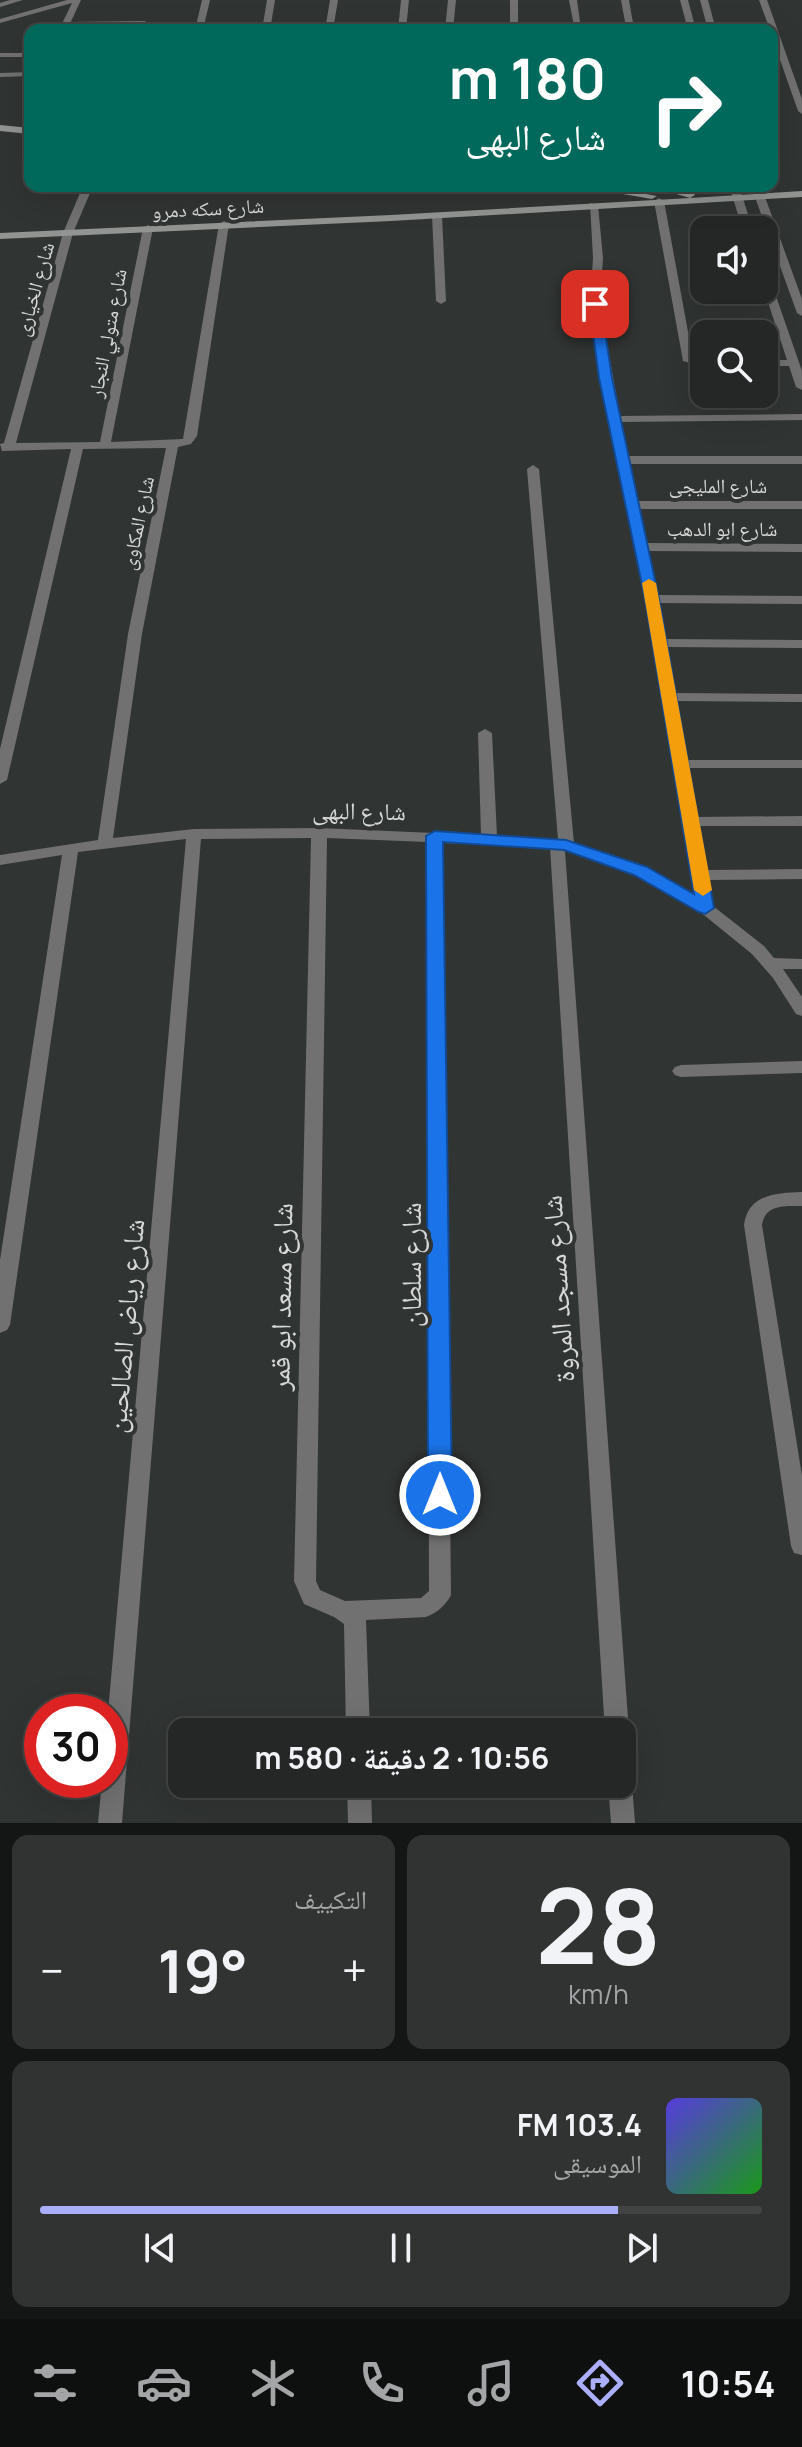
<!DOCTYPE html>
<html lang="ar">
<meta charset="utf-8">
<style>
body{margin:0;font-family:Manrope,"Noto Naskh Arabic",sans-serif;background:#303332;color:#f1f3f6;direction:rtl;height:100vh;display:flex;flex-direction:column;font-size:30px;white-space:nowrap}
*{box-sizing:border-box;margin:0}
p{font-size:26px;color:#a3a5a7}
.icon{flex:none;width:44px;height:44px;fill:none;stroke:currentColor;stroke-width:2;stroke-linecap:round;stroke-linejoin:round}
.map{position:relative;height:1823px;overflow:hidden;direction:ltr}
.panel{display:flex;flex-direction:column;gap:12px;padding:12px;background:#141515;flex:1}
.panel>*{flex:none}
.banner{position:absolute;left:24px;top:24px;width:754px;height:168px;border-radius:16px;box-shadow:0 8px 32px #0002,0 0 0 2px #414443;direction:rtl;background:#00695c;color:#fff;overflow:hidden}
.fabs{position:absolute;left:690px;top:216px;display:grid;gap:16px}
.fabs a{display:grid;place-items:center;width:88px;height:88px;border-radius:16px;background:#242726;box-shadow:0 8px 32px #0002,0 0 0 2px #414443;font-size:40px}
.speed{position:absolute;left:24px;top:1694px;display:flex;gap:16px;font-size:40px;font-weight:700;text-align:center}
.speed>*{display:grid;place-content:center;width:104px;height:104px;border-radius:50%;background:#242726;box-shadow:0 8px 32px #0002,0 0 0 2px #414443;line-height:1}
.speed .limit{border:12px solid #d22;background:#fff;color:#111}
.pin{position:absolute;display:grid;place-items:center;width:68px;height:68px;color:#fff;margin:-34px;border-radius:16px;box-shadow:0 4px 12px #0006}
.me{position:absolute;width:88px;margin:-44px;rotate:0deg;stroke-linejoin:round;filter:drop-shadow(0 0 6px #0008)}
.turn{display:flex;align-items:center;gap:28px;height:168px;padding:0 40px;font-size:36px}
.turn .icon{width:104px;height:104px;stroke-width:2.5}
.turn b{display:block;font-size:56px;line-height:68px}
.big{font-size:60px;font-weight:700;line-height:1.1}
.panel .tile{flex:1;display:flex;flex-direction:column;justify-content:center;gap:12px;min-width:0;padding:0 28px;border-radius:16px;background:#303332}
.panel .dial{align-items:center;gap:0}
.dial b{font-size:104px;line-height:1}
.song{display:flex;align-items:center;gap:24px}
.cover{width:96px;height:96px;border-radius:12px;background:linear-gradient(135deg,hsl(250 70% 55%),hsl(120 70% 35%))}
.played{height:8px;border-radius:4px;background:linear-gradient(90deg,#abaffb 80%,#414443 80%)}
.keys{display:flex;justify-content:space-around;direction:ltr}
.heat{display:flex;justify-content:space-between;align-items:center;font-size:44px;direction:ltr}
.panel .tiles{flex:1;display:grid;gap:12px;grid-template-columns:1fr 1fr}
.tile:last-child{grid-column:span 2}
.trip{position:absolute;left:168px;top:1718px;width:468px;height:80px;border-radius:16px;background:#242726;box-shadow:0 8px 32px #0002,0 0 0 2px #414443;font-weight:700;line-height:80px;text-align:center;direction:rtl}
.menu{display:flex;height:128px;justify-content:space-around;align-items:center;background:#0e100f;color:#a3a5a7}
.menu .icon{width:56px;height:56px}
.menu .current{color:#abaffb}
.menu b{font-size:36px;color:#f1f3f6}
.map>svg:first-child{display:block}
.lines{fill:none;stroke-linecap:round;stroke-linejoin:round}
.service{fill:#707170;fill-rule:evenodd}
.minor{fill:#707170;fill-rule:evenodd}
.tertiary{fill:#707170;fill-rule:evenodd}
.secondary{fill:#919491;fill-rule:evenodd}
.route{fill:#1a73e8;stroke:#114b97;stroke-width:2}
.slow{fill:#f59e0b}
.labels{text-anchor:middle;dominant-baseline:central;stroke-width:8;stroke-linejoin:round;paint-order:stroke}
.far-street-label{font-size:20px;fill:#d5d8d7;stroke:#303432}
.street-label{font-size:24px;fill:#d5d8d7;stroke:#303432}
.near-street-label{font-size:28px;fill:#d5d8d7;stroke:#303432}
</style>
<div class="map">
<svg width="802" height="1823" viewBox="0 0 802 1823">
<rect width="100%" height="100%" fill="#303432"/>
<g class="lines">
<g class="service">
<path d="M145 21 148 25 66 26 62 24 66 22Z"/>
<path d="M437 213 442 216 446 301 441 304 436 301 432 216Z"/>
</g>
<g class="minor">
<path d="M67 0H81L67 30H59L72 3 0 23V19Z"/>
<path d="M202 0H210L203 30H195Z"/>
<path d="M267 0H275L270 30H262Z"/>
<path d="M330 0H338L333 30H325Z"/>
<path d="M401 0H409L406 30H398Z"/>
<path d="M448 0H456L453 30H445Z"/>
<rect x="510" y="0" width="8" height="30"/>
<path d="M569 0H577L580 22 622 23 625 22 621 0H629L633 23 623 27 574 26Z"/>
<path d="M680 0H688L696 30H688Z"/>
<path d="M700 0H708L716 30H708Z"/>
<path d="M759 0H767L802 99V114L798 111 772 37V30H770Z"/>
<rect x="0" y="53" width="30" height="4"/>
<path d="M30 72V76L0 77V73Z"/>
<path d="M30 117V125L26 122Z"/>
<path d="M83 186H93L73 233 16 443 100 442 143 228 148 225 153 228 111 442 183 439 219 224 224 221 229 224 197 436 191 444 178 447 142 634 113 838 194 829 319 828 481 835 478 733 485 729 492 733 497 836 558 839 527 469 533 465 539 469 574 843 646 868 695 896 645 599 600 378 590 304 593 258 590 203 598 205 603 258 600 304 620 416 802 414V420L621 422 628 456H802V464H630L638 501H802V509H639L647 543 802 544V552L648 551 658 595 802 596V604L659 603 666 639 802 640V648L667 647 675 693 802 694V702L677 701 687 760H802V768H688L697 817 802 816V826H699L706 870 802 869V879L708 880 713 906 764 946 774 958 802 959V969H783L802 997V1016L796 1014 773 978 752 954 699 911 634 874 565 851 629 1732 622 1741V1732H605L550 847 443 843 451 1595C446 1605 437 1613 426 1617L366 1620 370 1732H346L344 1624 334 1617 304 1604 294 1581 311 838 201 839 122 1823H98L102 1780H110V1712H108L186 839 78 852 10 1325 7 1330 0 1333V1260L62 855 0 865V855L98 840 128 634 166 448 83 449 7 780 0 784V749L71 449 2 451 0 444 4 443 63 233ZM327 838 427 842 429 1591 421 1598 345 1601 320 1590 316 1581Z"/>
<path d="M729 186H739L753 230H743Z"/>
<path d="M751 186H761L802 299V316L797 313Z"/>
<path d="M659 198 664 201 693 359 704 361V367L683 361 654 201Z"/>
<path d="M764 273 769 276 802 371V390L796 387 789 366H764V360H787L764 290Z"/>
<path d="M802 1061V1073L681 1077 675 1075 672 1071 675 1067 681 1065Z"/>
<path d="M802 1192V1206C785 1206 765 1204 762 1225L802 1476V1555L794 1553 791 1546 744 1225C748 1194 776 1193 802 1192Z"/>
<path d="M622 1774 629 1776 632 1784 635 1823H611L608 1784H622Z"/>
<path d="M347 1784H371L372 1823H348Z"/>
</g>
<path class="tertiary" d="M10 0H23L0 7V3Z"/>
<g class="secondary">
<path d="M0 125 30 128V134L0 131Z"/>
<path d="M576 186H601L657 196 652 199Z"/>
<path d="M649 186H665L693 193 695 195 690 198 802 191V197L391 221 0 239V233L391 215 690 198Z"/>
</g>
</g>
<path class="route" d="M595 300 601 304 612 378 659 599 714 908 705 914 699 912 634 875 564 850 443 842 452 1495 448 1502 440 1505 431 1502 428 1495 426 836 435 831 566 840 647 867 694 894 645 599 599 378 589 304Z"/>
<path class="slow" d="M649 579 656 583 712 890 703 896 694 890 642 583Z"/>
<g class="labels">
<g class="far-street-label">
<text transform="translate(208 208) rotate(-3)">شارع سكه دمرو</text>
<text transform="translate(34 289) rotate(-74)">شارع الخيارى</text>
<text transform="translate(107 333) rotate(-79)">شارع متولي النجار</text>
<text x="718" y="485">شارع المليجى</text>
<text transform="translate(137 523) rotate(-78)">شارع المكاوى</text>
<text x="722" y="528">شارع ابو الدهب</text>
</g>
<g class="street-label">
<text transform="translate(359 810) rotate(1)">شارع البهى</text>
</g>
<g class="near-street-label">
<text transform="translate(410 1265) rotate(-90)">شارع سلطان</text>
<text transform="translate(557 1289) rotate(-94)">شارع مسجد المروة</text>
<text transform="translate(280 1297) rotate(-89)">شارع مسعد ابو قمر</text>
<text transform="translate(124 1326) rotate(-85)">شارع رياض الصالحين</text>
</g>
</g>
</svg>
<div class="fabs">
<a><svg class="icon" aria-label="sound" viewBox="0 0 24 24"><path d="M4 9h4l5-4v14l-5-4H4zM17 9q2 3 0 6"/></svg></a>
<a><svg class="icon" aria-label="search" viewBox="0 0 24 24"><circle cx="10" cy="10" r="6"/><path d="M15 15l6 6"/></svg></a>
</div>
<div class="speed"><div class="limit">30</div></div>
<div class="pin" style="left:595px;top:304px;background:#d93025"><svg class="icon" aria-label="arrive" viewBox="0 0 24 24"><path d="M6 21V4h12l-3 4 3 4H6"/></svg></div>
<svg class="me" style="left:440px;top:1495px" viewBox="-20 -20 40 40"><circle r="17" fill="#1a73e8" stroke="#fff" stroke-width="3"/><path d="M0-11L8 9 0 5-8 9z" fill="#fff"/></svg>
<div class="trip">10:56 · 2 دقيقة · 580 m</div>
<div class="banner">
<div class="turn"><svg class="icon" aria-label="right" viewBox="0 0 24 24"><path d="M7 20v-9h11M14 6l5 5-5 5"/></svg><div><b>180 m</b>شارع البهى</div></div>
</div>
</div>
<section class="panel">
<div class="tiles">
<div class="tile dial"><b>28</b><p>km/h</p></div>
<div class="tile"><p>التكييف</p>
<div class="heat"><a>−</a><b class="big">19°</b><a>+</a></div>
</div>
<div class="tile">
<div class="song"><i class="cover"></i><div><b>103.4 FM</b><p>الموسيقى</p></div></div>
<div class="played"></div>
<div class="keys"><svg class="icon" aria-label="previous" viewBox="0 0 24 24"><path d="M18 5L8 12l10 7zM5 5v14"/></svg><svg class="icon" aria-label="pause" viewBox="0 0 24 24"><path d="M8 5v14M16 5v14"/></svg><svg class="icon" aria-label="next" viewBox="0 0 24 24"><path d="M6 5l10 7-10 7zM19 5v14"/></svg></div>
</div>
</div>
</section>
<nav class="menu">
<b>10:54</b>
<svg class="icon current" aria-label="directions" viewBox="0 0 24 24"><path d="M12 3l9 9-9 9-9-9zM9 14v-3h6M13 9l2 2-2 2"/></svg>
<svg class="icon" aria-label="music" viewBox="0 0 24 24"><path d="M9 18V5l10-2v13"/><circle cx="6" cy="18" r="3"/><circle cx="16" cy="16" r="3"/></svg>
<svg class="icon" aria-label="phone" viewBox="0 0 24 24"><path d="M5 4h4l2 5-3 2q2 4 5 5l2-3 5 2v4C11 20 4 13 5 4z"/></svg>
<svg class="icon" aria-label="climate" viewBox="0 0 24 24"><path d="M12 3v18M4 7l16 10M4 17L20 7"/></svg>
<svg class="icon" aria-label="car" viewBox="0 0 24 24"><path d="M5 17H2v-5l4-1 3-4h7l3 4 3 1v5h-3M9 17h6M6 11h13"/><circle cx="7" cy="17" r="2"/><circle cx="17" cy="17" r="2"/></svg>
<svg class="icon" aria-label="filters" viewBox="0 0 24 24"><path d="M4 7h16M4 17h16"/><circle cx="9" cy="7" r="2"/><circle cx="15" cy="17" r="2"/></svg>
</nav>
